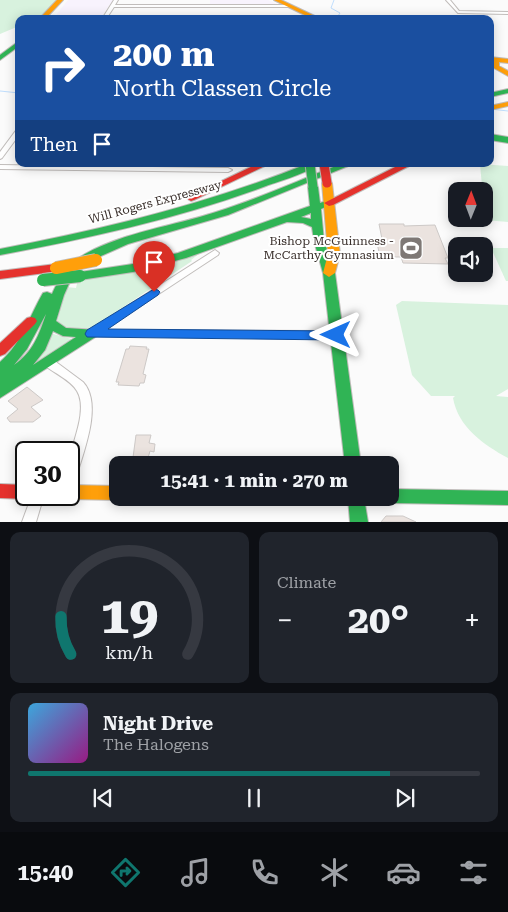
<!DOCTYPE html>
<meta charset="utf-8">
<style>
body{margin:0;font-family:"Roboto Serif",serif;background:#20242c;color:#f1f3f6;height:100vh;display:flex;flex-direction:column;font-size:19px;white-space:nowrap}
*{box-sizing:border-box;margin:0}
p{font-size:16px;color:#9ea1a6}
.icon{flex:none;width:28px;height:28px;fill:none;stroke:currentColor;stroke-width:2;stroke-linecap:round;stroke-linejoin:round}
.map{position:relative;height:522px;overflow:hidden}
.details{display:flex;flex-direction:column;gap:10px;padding:10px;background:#0d0f14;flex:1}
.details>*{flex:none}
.top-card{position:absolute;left:15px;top:15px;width:479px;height:152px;border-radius:10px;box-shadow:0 2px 12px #0003;background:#1a4fa0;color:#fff;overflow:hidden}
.needle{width:32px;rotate:1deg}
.tools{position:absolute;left:448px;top:182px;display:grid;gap:10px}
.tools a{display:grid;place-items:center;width:45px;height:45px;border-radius:10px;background:#171b24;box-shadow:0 2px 12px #0003;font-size:25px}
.speed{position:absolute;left:15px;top:441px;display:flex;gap:10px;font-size:25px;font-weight:700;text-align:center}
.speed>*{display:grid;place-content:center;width:65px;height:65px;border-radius:50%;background:#171b24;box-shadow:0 2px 12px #0003;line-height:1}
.speed .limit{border:2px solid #111;border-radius:8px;background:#fff;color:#111}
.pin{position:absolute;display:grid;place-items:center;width:42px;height:42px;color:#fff;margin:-51px -21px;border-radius:50% 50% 50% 0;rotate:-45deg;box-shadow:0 0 5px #0007}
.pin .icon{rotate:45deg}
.me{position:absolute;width:55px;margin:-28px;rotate:270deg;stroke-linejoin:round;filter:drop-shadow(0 0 4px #0008)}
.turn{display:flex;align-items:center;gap:18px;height:105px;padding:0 15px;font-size:22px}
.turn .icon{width:65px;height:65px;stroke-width:2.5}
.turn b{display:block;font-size:35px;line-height:42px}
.then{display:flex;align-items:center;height:48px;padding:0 15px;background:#0003;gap:10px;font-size:19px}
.big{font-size:38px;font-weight:700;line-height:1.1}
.details .widget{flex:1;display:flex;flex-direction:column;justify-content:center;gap:8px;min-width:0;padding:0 18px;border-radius:10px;background:#20242c}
.details .dial{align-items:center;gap:0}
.dial svg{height:130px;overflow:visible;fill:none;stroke:#363941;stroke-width:7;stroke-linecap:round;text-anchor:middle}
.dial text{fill:#f1f3f6;stroke:none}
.song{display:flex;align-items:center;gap:15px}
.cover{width:60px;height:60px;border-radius:8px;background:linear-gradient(135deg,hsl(200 70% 55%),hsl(310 70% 35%))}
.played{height:5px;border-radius:2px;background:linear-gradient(90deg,#0f766e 80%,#363941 80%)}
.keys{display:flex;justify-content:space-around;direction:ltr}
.heat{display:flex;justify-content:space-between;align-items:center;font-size:28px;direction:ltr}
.details .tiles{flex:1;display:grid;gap:10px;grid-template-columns:1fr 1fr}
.widget:last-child{grid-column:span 2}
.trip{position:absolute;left:109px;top:456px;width:290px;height:50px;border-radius:10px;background:#171b24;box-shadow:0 2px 12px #0003;font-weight:700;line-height:50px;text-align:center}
.menu{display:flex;height:80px;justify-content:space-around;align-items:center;background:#090b0e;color:#9ea1a6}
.menu .icon{width:35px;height:35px}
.menu .active{color:#0f766e}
.menu b{font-size:22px;color:#f1f3f6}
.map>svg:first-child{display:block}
.commercial{fill:#f8f3fd}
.green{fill:#d8f2de}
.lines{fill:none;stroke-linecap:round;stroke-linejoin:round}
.stream{stroke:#c0defd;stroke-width:1}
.building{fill:#ebe3df;stroke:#cdc9c7}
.street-casing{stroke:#c1bdbb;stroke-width:2}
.fast-casing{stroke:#c1bdbb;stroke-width:2}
.slow-casing{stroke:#c1bdbb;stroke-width:2}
.jam-casing{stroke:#c1bdbb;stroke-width:2}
.street{fill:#fefefe;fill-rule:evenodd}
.fast{fill:#30b455;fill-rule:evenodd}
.slow{fill:#ff9f0a;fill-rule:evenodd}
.jam{fill:#e5322d;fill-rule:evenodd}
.fast-bridge-far1-casing{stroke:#c1bdbb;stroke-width:11;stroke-linecap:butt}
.fast-bridge-casing{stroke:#c1bdbb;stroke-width:14;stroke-linecap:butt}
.slow-bridge-casing{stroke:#c1bdbb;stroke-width:14;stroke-linecap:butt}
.jam-bridge-casing{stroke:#c1bdbb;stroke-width:11;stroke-linecap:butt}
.fast-bridge-far1{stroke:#30b455;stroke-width:9}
.fast-bridge{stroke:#30b455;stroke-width:12}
.slow-bridge{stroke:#ff9f0a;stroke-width:12}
.jam-bridge{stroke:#e5322d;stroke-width:9}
.route{fill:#1a73e8;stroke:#114b97}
.labels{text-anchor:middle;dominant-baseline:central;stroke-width:4;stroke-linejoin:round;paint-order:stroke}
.street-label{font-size:12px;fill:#3b312d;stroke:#fff}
.poi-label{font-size:12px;fill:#3b312d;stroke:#fff;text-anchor:end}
</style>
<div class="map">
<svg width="508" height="522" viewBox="0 0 508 522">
<rect width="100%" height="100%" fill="#fbfbfb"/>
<g class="commercial">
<path d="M68 0H113L100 19H53Z"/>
<path d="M210 0H268L279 5H210Z"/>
</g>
<g class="green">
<path d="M0 0H56L40 18 19 19V26L0 34Z"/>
<path d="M480 164 508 166V222L485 220Z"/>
<path d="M491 248H508V281H506Z"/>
<path d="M204 250 191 260 192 261 95 326 89 329 56 326 66 287 76 288 78 279Z"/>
<path d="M402 301 508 305V389L496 396 508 397V458C484 445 458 427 453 398L455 396H431L412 375 396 305Z"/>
<path d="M50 333 75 340 0 387Z"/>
</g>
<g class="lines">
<g class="stream">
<path d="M334 0 331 8 340 13 338 16 345 19"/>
<path d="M0 91 19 93"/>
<path d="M490 109 508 111"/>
</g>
</g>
<g class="building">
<path d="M379 224H404V226L435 225 448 258H445L448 264 403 263 401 257H380L376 238 382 239Z"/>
<path d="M130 346 147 347 146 349H149L143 374 146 375 144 383H140L139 386 118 385 119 382H116L126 349H129Z"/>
<path d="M27 387 43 400 31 407 41 416 33 422H10L7 418 18 409 8 401Z"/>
<path d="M136 435H151L149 443 155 444 154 452 150 451 146 465H132Z"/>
<path d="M386 516H403L416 522H381Z"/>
</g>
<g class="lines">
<g class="street-casing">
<g id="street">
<path d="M114 0H118L115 5H290L292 6 290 7H114L106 19H102Z"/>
<path d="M446 0H450L459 11 508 12V14L458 13Z"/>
<path d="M19 128V135L2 158 0 159V152L17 129Z"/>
<path d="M0 165 228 168 232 170 228 172 0 169Z"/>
<path d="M215 250 219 253 218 255 104 330 337 331 341 332 342 335 341 338 88 335 87 333 88 331Z"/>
<path d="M48 358 52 359 83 382C104 405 82 455 75 481L73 485 69 487C68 478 67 468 69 460 73 441 88 409 77 391 71 380 54 373 44 365L43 362 44 359Z"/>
<path d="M32 495H44L36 522H22Z"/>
</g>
</g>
<g class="fast-casing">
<g id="fast">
<path d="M19 41V46L0 60V55Z"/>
<path d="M508 89V93L490 97V93Z"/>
<path d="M490 134 508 137V143L490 140Z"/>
<path d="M307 164H319C308 173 280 181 266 186 180 218 90 238 0 255V249C105 229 207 204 307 164Z"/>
<path d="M341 164H353L228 215 128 244 92 260 72 277 64 295 56 321 66 328 97 330 98 333 97 336 0 398V362C22 343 29 317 43 293L47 292 52 294C59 278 69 263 85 254 125 232 173 226 216 212 258 199 299 180 341 164ZM46 314C39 335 33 352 14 365L27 349ZM53 331 63 336 76 337 33 365 45 350Z"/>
<path d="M313 184 318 187 320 203 329 200 334 203 321 209 324 241 335 273 361 465H345L323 273 314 241 312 227 303 223 287 222 186 258 133 272 80 280 74 276 80 272 133 264 178 253 310 206 308 187ZM311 213V219L301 217Z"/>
<path d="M390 489 508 491V505L390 503 384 501 382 498H390Z"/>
<path d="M348 498H364L368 522H350Z"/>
</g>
</g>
<g class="slow-casing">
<g id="slow">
<path d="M57 0H63L45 19H39Z"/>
<path d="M274 0H281L321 19H313Z"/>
<path d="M490 57 508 59V63L499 62V66L508 71V76L494 68Z"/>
<path d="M508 102V106L490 110V106Z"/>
<path d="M327 180 332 183 340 254 335 273 329 277 323 273 328 254 322 183Z"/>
<path d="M69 485 118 486V498H124L118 500 69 499 62 495H69Z"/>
</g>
</g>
<g class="jam-casing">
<g id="jam">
<path d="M257 164H269L194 200 191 201 186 198Z"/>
<path d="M401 164H413L333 205 329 206 324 203Z"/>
<path d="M56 264 62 268 60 271 0 279V271Z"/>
<path d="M31 317 35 318 37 321 35 324 5 354 0 356V343L27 318Z"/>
<path d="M0 484 26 485V495H33L26 499 0 498Z"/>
</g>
</g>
<use href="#street" class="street"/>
<use href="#fast" class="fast"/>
<use href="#slow" class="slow"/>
<use href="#jam" class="jam"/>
<g class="fast-bridge-far1-casing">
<path id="fast-bridge-far1" d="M310 164 313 187"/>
</g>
<g class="fast-bridge-casing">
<path id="fast-bridge" d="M43 280 80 276"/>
</g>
<g class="slow-bridge-casing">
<path id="slow-bridge" d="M56 268 96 260"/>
</g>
<g class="jam-bridge-casing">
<path id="jam-bridge" d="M324 164 327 183"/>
</g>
<use href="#fast-bridge-far1" class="fast-bridge-far1"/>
<use href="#fast-bridge" class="fast-bridge"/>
<use href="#slow-bridge" class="slow-bridge"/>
<use href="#jam-bridge" class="jam-bridge"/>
</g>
<path class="route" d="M154 289 158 290 160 292 158 295 108 329 336 331 341 332 343 335 341 339 336 340 87 337 85 334 87 330Z"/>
<defs>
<g id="stadium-square" transform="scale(1.25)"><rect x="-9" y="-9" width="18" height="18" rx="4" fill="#7e7875" stroke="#fff"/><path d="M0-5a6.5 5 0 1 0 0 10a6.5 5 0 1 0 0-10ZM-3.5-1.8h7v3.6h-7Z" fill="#fff"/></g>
</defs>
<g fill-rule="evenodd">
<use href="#stadium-square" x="411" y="248"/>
</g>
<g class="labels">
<g class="street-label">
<text transform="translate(155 202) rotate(-15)">Will Rogers Expressway</text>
</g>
<g class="poi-label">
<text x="394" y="241">Bishop McGuinness -<tspan x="394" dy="14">McCarthy Gymnasium</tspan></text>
</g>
</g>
</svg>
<div class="tools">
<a><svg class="needle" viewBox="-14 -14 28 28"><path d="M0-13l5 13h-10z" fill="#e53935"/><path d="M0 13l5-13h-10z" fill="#9ea1a6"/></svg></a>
<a><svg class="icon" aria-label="sound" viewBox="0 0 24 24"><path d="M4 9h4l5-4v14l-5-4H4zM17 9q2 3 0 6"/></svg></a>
</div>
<div class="speed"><div class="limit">30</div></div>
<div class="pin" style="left:154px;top:292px;background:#d93025"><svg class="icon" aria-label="arrive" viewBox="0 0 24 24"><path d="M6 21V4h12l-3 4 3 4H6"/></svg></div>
<svg class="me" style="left:336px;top:335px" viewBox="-20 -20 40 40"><path d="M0-17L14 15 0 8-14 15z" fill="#1a73e8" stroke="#fff" stroke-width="4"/></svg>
<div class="trip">15:41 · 1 min · 270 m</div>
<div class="top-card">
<div class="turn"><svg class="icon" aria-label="right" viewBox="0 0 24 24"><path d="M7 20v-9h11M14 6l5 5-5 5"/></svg><div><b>200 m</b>North Classen Circle</div></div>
<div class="then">Then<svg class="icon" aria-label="arrive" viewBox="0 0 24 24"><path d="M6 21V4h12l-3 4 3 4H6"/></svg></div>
</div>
</div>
<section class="details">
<div class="tiles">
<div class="widget dial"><svg viewBox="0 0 100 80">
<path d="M14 69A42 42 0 1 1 86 69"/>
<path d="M14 69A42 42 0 0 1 8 46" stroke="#0f766e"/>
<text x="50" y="56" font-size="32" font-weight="700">19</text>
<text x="50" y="72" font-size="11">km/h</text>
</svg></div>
<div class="widget"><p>Climate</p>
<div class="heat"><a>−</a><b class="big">20°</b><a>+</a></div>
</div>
<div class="widget">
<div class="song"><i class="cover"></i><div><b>Night Drive</b><p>The Halogens</p></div></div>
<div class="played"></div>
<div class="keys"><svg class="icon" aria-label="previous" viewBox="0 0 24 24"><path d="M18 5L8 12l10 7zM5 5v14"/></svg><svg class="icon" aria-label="pause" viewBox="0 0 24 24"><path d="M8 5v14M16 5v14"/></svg><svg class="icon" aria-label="next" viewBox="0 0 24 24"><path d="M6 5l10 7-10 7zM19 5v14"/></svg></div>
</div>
</div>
</section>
<nav class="menu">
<b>15:40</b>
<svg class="icon active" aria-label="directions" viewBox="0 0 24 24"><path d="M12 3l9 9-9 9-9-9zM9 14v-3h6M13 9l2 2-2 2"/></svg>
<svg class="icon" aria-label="music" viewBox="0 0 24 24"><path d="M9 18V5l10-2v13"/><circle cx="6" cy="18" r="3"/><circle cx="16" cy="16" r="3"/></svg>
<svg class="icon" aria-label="phone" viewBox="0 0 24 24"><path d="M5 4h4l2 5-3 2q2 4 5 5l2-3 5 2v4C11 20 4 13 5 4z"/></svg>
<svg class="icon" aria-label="climate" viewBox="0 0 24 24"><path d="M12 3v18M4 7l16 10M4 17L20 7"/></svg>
<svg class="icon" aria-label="car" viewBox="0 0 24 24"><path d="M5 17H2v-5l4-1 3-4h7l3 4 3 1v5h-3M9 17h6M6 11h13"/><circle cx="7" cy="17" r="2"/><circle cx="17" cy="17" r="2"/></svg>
<svg class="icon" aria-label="filters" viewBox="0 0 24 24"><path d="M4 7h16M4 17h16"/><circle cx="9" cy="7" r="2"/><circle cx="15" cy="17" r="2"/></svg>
</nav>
